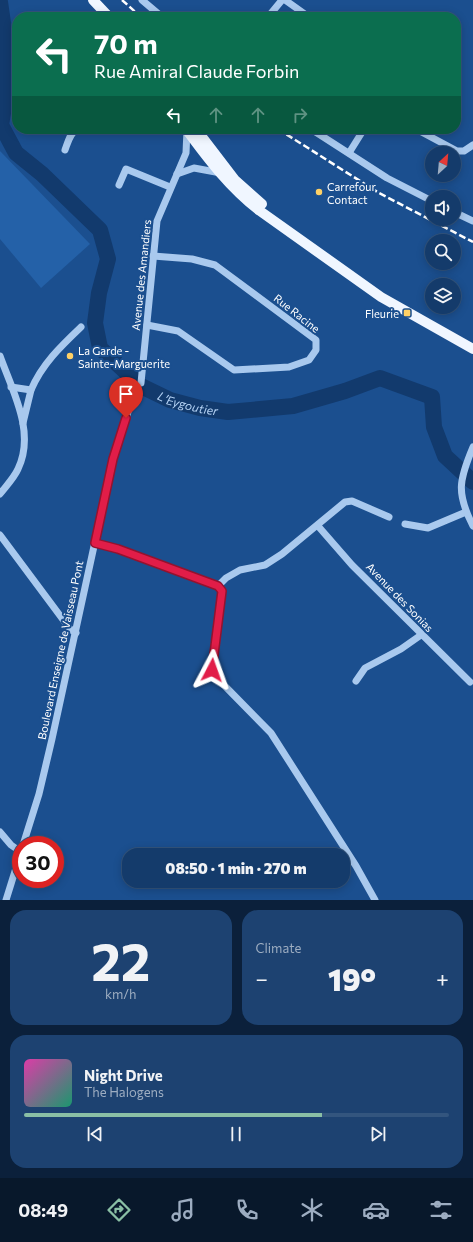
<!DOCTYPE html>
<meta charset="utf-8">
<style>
body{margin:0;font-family:Commissioner,sans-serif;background:#1d4271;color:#f1f3f6;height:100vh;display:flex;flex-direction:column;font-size:15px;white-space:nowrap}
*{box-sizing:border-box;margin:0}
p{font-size:13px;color:#9dadc1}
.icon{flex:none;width:22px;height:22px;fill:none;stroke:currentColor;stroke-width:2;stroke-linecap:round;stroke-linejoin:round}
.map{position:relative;height:900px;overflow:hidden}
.sheet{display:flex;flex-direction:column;gap:10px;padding:10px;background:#0b203b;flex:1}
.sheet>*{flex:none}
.banner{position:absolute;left:12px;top:12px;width:449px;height:122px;border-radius:16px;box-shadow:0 2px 10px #0003,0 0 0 1px #33557e;background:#0b6e4f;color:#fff;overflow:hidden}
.needle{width:26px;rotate:26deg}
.controls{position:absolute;left:425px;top:146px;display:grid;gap:8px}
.controls a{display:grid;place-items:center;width:36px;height:36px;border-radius:50%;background:#143b6b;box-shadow:0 2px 10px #0003,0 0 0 1px #33557e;font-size:20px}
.speed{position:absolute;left:12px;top:836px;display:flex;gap:8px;font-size:20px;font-weight:700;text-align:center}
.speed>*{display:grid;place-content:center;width:52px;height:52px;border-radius:50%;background:#143b6b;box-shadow:0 2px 10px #0003,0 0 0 1px #33557e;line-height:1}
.speed .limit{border:6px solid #d22;background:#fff;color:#111}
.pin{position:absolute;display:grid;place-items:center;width:34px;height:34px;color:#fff;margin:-41px -17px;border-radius:50% 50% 50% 0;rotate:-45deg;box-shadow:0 0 4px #0007}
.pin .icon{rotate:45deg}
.me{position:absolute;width:44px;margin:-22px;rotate:4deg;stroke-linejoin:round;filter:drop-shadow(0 0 3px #0008)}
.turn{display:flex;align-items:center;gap:14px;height:84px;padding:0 16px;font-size:18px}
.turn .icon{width:52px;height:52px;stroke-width:2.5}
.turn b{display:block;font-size:28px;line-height:34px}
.lanes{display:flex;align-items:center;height:38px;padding:0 16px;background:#0003;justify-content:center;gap:20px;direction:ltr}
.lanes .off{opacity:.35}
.big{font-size:30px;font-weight:800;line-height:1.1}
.sheet .card{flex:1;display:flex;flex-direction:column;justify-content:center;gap:6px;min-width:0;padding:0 14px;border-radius:16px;background:#1d4271}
.sheet .dial{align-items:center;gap:0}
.dial b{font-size:52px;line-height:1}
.song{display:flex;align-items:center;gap:12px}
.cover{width:48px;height:48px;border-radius:6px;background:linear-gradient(135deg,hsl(320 70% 55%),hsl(160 70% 35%))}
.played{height:4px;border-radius:2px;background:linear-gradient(90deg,#8abfa5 70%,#33557e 70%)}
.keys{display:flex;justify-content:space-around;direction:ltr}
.heat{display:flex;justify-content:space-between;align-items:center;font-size:22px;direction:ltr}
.sheet .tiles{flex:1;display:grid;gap:10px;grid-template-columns:1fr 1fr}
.card:last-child{grid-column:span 2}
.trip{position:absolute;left:122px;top:848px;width:228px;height:40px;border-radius:16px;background:#143b6b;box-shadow:0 2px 10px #0003,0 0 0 1px #33557e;font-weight:800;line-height:40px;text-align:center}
.tab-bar{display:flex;height:64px;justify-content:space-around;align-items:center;background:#08182b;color:#9dadc1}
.tab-bar .icon{width:28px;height:28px}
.tab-bar .current{color:#8abfa5}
.tab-bar b{font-size:18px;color:#f1f3f6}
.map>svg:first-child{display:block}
.green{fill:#2461a8}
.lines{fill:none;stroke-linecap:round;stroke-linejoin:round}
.river{stroke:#123a6d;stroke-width:16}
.minor{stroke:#a9c9ee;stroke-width:7}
.major{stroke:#f0f6ff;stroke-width:10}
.rail{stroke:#fff;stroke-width:2.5;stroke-dasharray:7 3;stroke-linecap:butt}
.route-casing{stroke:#92132f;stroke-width:10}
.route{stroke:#e11d48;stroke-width:7}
.poi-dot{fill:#ffd166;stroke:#1b4f8f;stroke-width:1.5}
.labels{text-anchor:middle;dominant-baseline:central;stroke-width:4;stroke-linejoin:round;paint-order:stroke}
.poi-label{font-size:11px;fill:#fff;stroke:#1b4f8f;text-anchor:start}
.street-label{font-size:11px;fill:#fff;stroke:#1b4f8f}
.water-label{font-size:12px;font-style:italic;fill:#b5d3f5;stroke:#1b4f8f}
</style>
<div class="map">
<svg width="473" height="900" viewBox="0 0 473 900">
<rect width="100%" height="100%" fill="#1b4f8f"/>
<path class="green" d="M0 151 90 244 41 288 0 239Z"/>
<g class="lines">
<path class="river" id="s1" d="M0 2 4 30 6 65V95L1 125 16 153 42 174 100 230 108 259 99 293 95 323 100 348 141 386 170 400 200 408 228 412 293 406 345 391 380 378 432 397 434 427 445 456 473 482"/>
<g class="minor">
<path d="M142 0 162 17"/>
<path d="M285 0 309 17"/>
<path d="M268 17 282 0"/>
<path d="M311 129 387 178 432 201"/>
<path d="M416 129 457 151H464L473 145"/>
<path d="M65 150C68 142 70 133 77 129"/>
<path d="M349 153 364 129"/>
<path d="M177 174 194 168 221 173"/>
<path d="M119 185 126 169 170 187"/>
<path d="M454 212 473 221"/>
<path d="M147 325 178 331 234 370 289 367 309 360 316 350V340L215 265 192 259 153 256"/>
<path d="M0 356C12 390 36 432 18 469 14 478 6 486 0 494"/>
<path d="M141 383 157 221 186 153 187 130"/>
<path d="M11 387 31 390C42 364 61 346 81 327"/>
<path d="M23 423 31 390"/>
<path d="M473 447C459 480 456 493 473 526"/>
<path d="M405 524 428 528 466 512"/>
<path d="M318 526 352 565 470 682"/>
<path d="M0 535 70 629 76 633"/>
<path d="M95 543 118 549 218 586 222 591 212 670 219 680 271 733 356 866 375 900"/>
<path d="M218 586 226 578 240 570 265 565 282 554 345 502 352 501 389 517"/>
<path d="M356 681 365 668 401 649 421 635"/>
<path d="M0 832 11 845 21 852"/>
<path d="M23 845 39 794 52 739 113 459 135 390"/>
<path d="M6 900 21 852"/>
</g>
<g class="major">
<path d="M93 0 109 17"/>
<path d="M186 129C208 159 230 188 260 211L381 297 473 349"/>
<path d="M196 129 235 180 262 204"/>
</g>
<g class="rail">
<path d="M122 0 141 17"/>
<path d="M278 129 379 193 473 242"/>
</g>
</g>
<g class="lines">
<g class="route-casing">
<path id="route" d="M126 418 113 459 95 543 118 549 218 586 222 591 212 670"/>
</g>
<use href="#route" class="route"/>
</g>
<g class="poi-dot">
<circle cx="319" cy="192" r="4"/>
<rect x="403" y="309" width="8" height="8" rx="2"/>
<circle cx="70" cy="356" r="4"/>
</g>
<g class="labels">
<g class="poi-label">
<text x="327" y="186">Carrefour<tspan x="327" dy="13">Contact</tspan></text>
<text x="399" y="313" text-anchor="end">Fleurie</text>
<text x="78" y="350">La Garde -<tspan x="78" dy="13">Sainte-Marguerite</tspan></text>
</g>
<g class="street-label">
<text transform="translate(141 275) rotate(-84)">Avenue des Amandiers</text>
<text transform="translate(297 313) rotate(38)">Rue Racine</text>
<text transform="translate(400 597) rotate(46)">Avenue des Sonias</text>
<text transform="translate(60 650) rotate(-78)">Boulevard Enseigne de Vaisseau Pont</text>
</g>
<g class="water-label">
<text stroke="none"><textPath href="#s1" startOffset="497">L'Eygoutier</textPath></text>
</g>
</g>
</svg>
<div class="controls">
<a><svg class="needle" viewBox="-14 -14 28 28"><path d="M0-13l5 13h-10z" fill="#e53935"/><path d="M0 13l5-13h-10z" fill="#9dadc1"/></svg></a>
<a><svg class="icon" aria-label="sound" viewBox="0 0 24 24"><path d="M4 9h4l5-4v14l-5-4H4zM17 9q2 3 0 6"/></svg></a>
<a><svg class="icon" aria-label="search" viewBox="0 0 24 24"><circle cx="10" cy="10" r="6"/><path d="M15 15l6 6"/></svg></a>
<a><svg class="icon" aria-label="layers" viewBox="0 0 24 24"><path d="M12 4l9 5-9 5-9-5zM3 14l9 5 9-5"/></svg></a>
</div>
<div class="speed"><div class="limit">30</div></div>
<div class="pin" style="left:126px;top:418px;background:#d93025"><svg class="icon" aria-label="arrive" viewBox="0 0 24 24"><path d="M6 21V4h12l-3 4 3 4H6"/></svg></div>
<svg class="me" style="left:212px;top:670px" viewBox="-20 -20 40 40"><path d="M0-17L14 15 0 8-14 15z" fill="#e11d48" stroke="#fff" stroke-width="4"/></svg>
<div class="trip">08:50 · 1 min · 270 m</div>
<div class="banner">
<div class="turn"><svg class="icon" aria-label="left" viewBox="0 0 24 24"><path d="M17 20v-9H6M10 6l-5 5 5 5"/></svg><div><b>70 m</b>Rue Amiral Claude Forbin</div></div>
<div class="lanes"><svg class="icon" aria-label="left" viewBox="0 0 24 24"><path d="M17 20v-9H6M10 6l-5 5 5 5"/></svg><svg class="icon off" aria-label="ahead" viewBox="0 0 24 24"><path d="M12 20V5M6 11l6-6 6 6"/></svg><svg class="icon off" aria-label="ahead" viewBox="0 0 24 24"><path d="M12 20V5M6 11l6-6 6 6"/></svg><svg class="icon off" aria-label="right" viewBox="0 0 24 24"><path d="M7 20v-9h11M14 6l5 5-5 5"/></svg></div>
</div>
</div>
<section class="sheet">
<div class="tiles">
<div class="card dial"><b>22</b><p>km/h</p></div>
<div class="card"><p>Climate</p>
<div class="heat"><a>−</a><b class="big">19°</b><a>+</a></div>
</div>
<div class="card">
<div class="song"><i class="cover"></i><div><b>Night Drive</b><p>The Halogens</p></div></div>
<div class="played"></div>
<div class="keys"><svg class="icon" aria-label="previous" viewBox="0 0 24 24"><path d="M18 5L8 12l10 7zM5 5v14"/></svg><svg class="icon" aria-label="pause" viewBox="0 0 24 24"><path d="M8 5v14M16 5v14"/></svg><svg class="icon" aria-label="next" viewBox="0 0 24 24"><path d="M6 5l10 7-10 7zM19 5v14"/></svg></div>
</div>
</div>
</section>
<nav class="tab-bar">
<b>08:49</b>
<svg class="icon current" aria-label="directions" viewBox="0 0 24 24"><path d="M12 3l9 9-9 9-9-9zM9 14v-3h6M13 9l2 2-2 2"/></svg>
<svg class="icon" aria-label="music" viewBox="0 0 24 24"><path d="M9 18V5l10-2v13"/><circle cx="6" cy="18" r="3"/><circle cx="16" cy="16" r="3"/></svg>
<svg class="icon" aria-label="phone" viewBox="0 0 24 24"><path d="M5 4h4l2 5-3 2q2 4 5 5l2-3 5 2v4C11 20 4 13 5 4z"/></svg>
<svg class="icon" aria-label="climate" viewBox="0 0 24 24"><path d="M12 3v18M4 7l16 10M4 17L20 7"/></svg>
<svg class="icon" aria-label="car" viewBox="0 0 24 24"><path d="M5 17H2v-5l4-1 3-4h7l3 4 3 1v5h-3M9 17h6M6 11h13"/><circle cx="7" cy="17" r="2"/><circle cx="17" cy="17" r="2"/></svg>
<svg class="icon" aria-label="filters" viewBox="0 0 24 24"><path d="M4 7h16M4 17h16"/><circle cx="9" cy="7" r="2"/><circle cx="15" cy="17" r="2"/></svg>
</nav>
